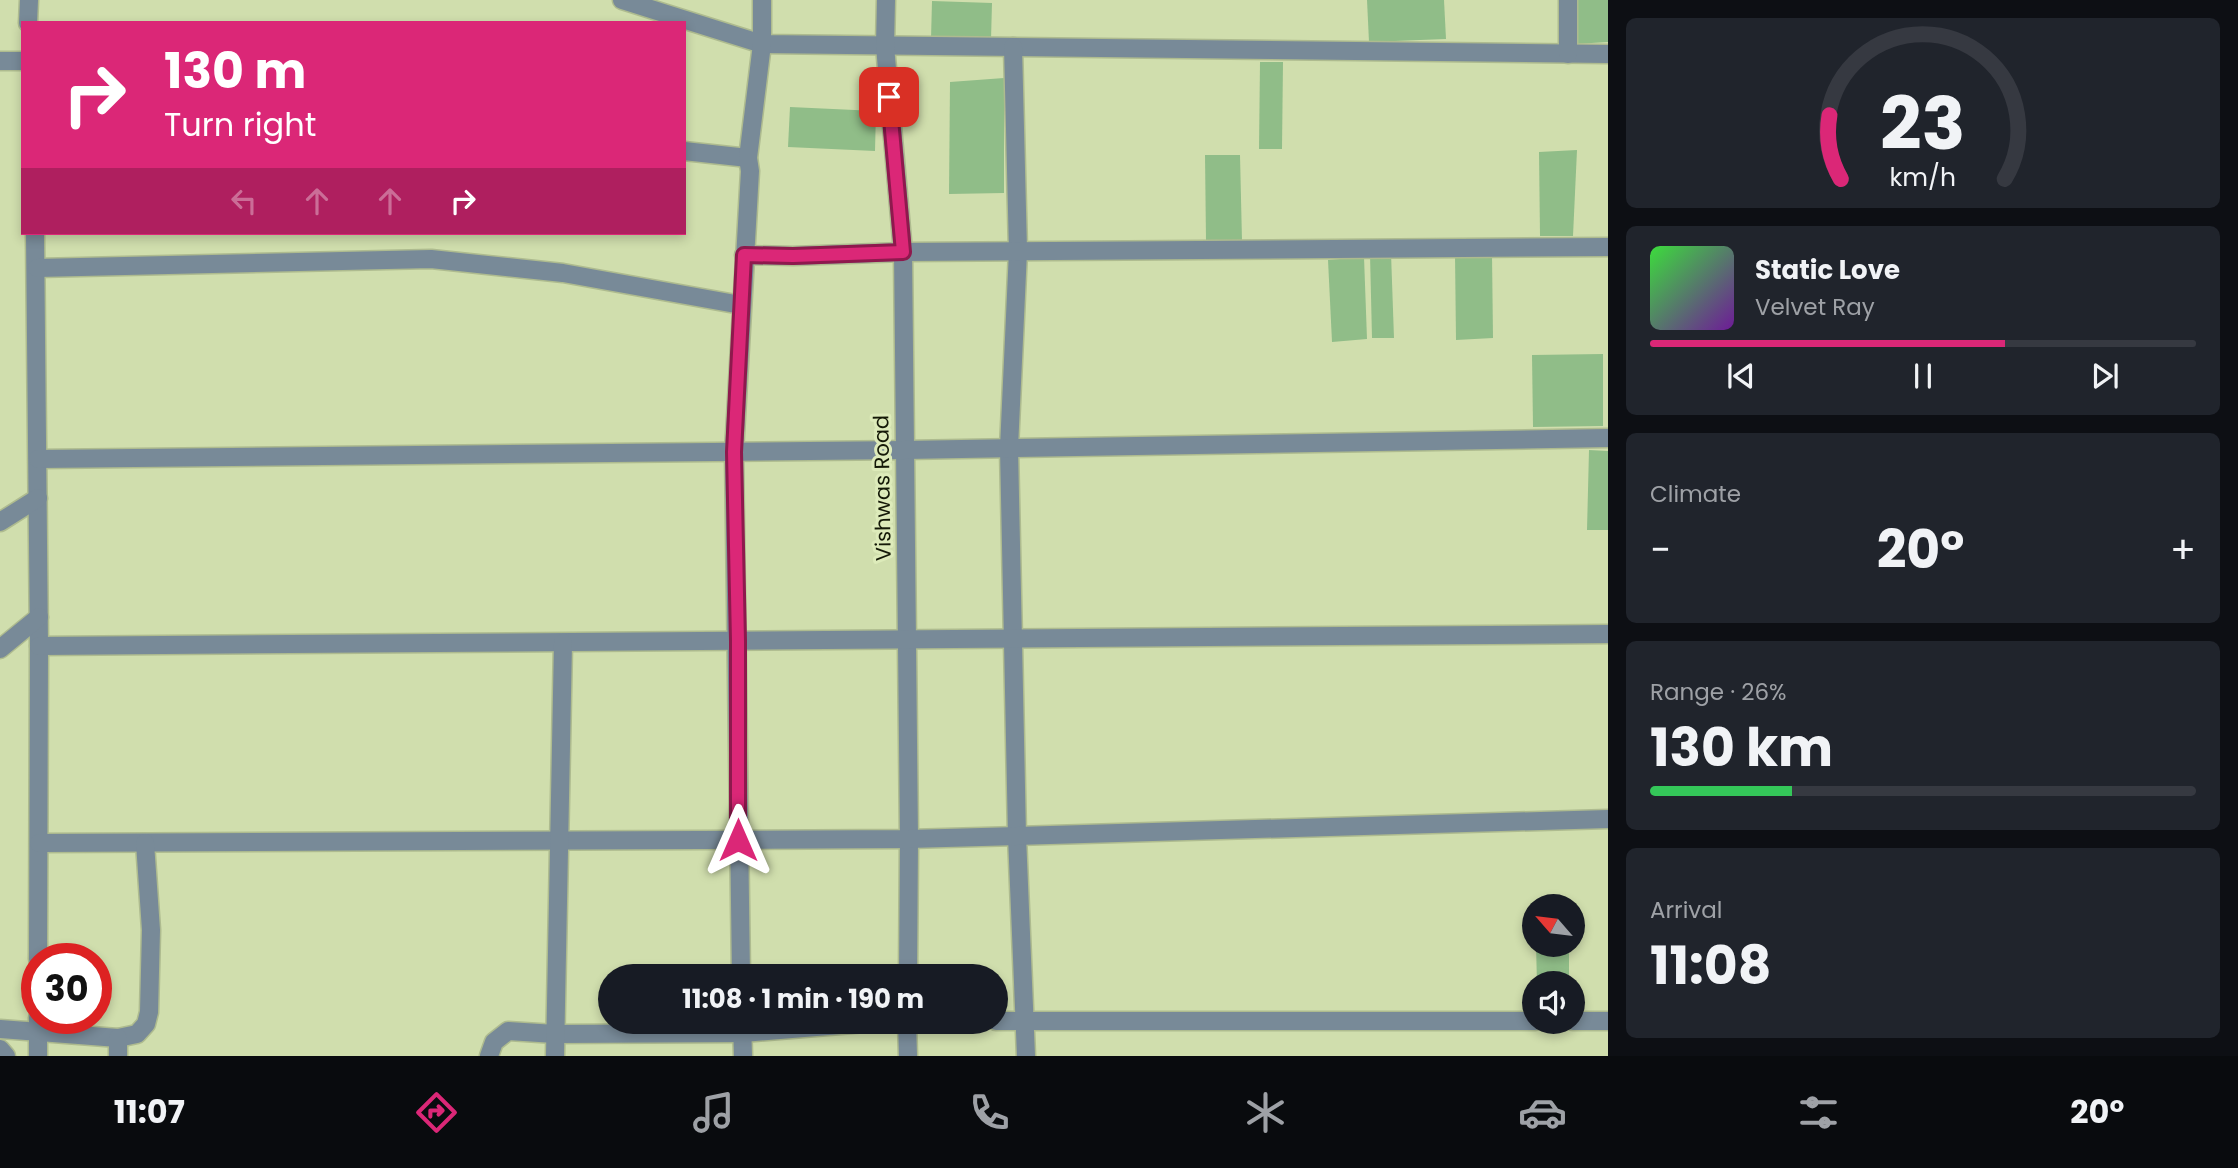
<!DOCTYPE html>
<meta charset="utf-8">
<style>
body{margin:0;font-family:Poppins,sans-serif;background:#20242c;color:#f1f3f6;height:100vh;display:flex;flex-direction:column;font-size:26px;white-space:nowrap}
*{box-sizing:border-box;margin:0}
p{font-size:23px;color:#9ea1a6}
.icon{flex:none;width:38px;height:38px;fill:none;stroke:currentColor;stroke-width:2;stroke-linecap:round;stroke-linejoin:round}
.map{position:relative;flex:1;overflow:hidden}
.details{display:flex;flex-direction:column;gap:18px;padding:18px;background:#0d0f14;width:630px}
.details>*{flex:none}
.guide{position:absolute;left:21px;top:21px;width:665px;height:214px;border-radius:0px;box-shadow:0 4px 10px #0003;background:#db2777;color:#fff;overflow:hidden}
.needle{width:46px;rotate:298deg}
.buttons{position:absolute;left:1522px;top:894px;display:grid;gap:14px}
.buttons a{display:grid;place-items:center;width:63px;height:63px;border-radius:50%;background:#171b24;box-shadow:0 4px 10px #0003;font-size:35px}
.speed{position:absolute;left:21px;top:943px;display:flex;gap:14px;font-size:35px;font-weight:700;text-align:center}
.speed>*{display:grid;place-content:center;width:91px;height:91px;border-radius:50%;background:#171b24;box-shadow:0 4px 10px #0003;line-height:1}
.speed .limit{border:10px solid #d22;background:#fff;color:#111}
.pin{position:absolute;display:grid;place-items:center;width:60px;height:60px;color:#fff;margin:-30px;border-radius:14px;box-shadow:0 4px 10px #0006}
.me{position:absolute;width:77px;margin:-38px;rotate:0deg;stroke-linejoin:round;filter:drop-shadow(0 0 5px #0008)}
.turn{display:flex;align-items:center;gap:24px;height:147px;padding:0 28px;font-size:32px}
.turn .icon{width:91px;height:91px;stroke-width:2.5}
.turn b{display:block;font-size:49px;line-height:60px}
.lanes{display:flex;align-items:center;height:66px;padding:0 28px;background:#0003;justify-content:center;gap:35px;direction:ltr}
.lanes .off{opacity:.35}
.big{font-size:52px;font-weight:700;line-height:1.1}
.details .tile{flex:1;display:flex;flex-direction:column;justify-content:center;gap:10px;min-width:0;padding:0 24px;border-radius:10px;background:#20242c}
.details .dial{align-items:center;gap:0}
.dial svg{height:182px;overflow:visible;fill:none;stroke:#363941;stroke-width:7;stroke-linecap:round;text-anchor:middle}
.dial text{fill:#f1f3f6;stroke:none}
.song{display:flex;align-items:center;gap:21px}
.cover{width:84px;height:84px;border-radius:10px;background:linear-gradient(135deg,hsl(120 70% 55%),hsl(280 70% 35%))}
.played{height:7px;border-radius:4px;background:linear-gradient(90deg,#db2777 65%,#363941 65%)}
.keys{display:flex;justify-content:space-around;direction:ltr}
.heat{display:flex;justify-content:space-between;align-items:center;font-size:38px;direction:ltr}
.charge{height:10px;border-radius:5px;background:linear-gradient(90deg,#34c759 26%,#363941 0)}
.trip{position:absolute;left:598px;top:964px;width:410px;height:70px;border-radius:35px;background:#171b24;box-shadow:0 4px 10px #0003;font-weight:700;line-height:70px;text-align:center}
.dock{display:flex;height:112px;justify-content:space-around;align-items:center;background:#090b0e;color:#9ea1a6}
.dock .icon{width:49px;height:49px}
.dock .active{color:#db2777}
.dock b{font-size:32px;color:#f1f3f6}
main{display:flex;flex:1;min-height:0}
.map>svg:first-child{display:block}
.building{fill:#90bd88}
.lines{fill:none;stroke-linecap:round;stroke-linejoin:round}
.minor-casing{stroke:#aebb8f;stroke-width:21}
.minor{stroke:#788a98;stroke-width:18}
.route-casing{stroke:#8e194d;stroke-width:18}
.route{stroke:#db2777;stroke-width:12}
.labels{text-anchor:middle;dominant-baseline:central;stroke-width:6;stroke-linejoin:round;paint-order:stroke}
.street-label{font-size:21px;fill:#141907;stroke:#ddebba}
</style>
<main>
<div class="map">
<svg width="1608" height="1056" viewBox="0 0 1608 1056">
<rect width="100%" height="100%" fill="#d0dead"/>
<g class="building">
<path d="M1367 0H1444L1446 39 1369 42Z"/>
<path d="M1577 0H1608V42L1575 44Z"/>
<path d="M932 1 992 3 991 40 931 39Z"/>
<path d="M1260 62H1283L1282 149H1259Z"/>
<path d="M1004 78V193L949 194 950 82Z"/>
<path d="M790 107 876 111 875 151 788 147Z"/>
<path d="M1577 150 1573 236H1540L1539 152Z"/>
<path d="M1205 155H1240L1242 241H1206Z"/>
<path d="M1391 253 1394 338H1372L1370 254Z"/>
<path d="M1492 254 1493 338 1456 340 1455 255Z"/>
<path d="M1364 257 1367 339 1332 342 1328 260Z"/>
<path d="M1603 354V426L1533 427 1532 355Z"/>
<path d="M1589 450 1608 451V530H1587Z"/>
<path d="M1536 945H1569V984H1537Z"/>
</g>
<g class="lines">
<g class="minor-casing">
<g id="minor">
<path d="M622 0 762 44 1608 54"/>
<path d="M886 0 885 46 903 252 909 839 908 976"/>
<path d="M1568 0V54"/>
<path d="M28 23 29 0"/>
<path d="M1013 47 1018 251 1009 448 1017 836 1026 1056"/>
<path d="M0 61H23"/>
<path d="M684 151 748 158"/>
<path d="M35 233 39 646 38 959"/>
<path d="M744 255 793 256 903 252 1608 247"/>
<path d="M37 268 431 259 563 273 741 305"/>
<path d="M38 459 905 450 1608 438"/>
<path d="M0 522 38 498"/>
<path d="M39 646 1608 634"/>
<path d="M0 649 39 617"/>
<path d="M39 843 909 839 1608 819"/>
<path d="M741 976 734 452 750 171 748 158 762 44V0"/>
<path d="M996 1021H1535"/>
<path d="M1573 1021H1608"/>
<path d="M742 1022 743 1056"/>
<path d="M907 1022 908 1056"/>
<path d="M0 1029 118 1038 137 1034 146 1024 149 1012 151 930 145 843"/>
<path d="M118 1038V1056"/>
<path d="M0 1049 6 1056"/>
<path d="M38 1056V1018"/>
<path d="M489 1056 494 1042 508 1031 555 1034 743 1033 877 1022"/>
<path d="M555 1056 563 643"/>
</g>
</g>
<use href="#minor" class="minor"/>
</g>
<g class="lines">
<g class="route-casing">
<path id="route" d="M738 840V641L734 452 744 255 793 256 903 252 889 97"/>
</g>
<use href="#route" class="route"/>
</g>
<g class="labels">
<g class="street-label">
<text transform="translate(882 488) rotate(-91)">Vishwas Road</text>
</g>
</g>
</svg>
<div class="buttons">
<a><svg class="needle" viewBox="-14 -14 28 28"><path d="M0-13l5 13h-10z" fill="#e53935"/><path d="M0 13l5-13h-10z" fill="#9ea1a6"/></svg></a>
<a><svg class="icon" aria-label="sound" viewBox="0 0 24 24"><path d="M4 9h4l5-4v14l-5-4H4zM17 9q2 3 0 6"/></svg></a>
</div>
<div class="speed"><div class="limit">30</div></div>
<div class="pin" style="left:889px;top:97px;background:#d93025"><svg class="icon" aria-label="arrive" viewBox="0 0 24 24"><path d="M6 21V4h12l-3 4 3 4H6"/></svg></div>
<svg class="me" style="left:738px;top:840px" viewBox="-20 -20 40 40"><path d="M0-17L14 15 0 8-14 15z" fill="#db2777" stroke="#fff" stroke-width="4"/></svg>
<div class="trip">11:08 · 1 min · 190 m</div>
<div class="guide">
<div class="turn"><svg class="icon" aria-label="right" viewBox="0 0 24 24"><path d="M7 20v-9h11M14 6l5 5-5 5"/></svg><div><b>130 m</b>Turn right</div></div>
<div class="lanes"><svg class="icon off" aria-label="left" viewBox="0 0 24 24"><path d="M17 20v-9H6M10 6l-5 5 5 5"/></svg><svg class="icon off" aria-label="ahead" viewBox="0 0 24 24"><path d="M12 20V5M6 11l6-6 6 6"/></svg><svg class="icon off" aria-label="ahead" viewBox="0 0 24 24"><path d="M12 20V5M6 11l6-6 6 6"/></svg><svg class="icon" aria-label="right" viewBox="0 0 24 24"><path d="M7 20v-9h11M14 6l5 5-5 5"/></svg></div>
</div>
</div>
<section class="details">
<div class="tile dial"><svg viewBox="0 0 100 80">
<path d="M14 69A42 42 0 1 1 86 69"/>
<path d="M14 69A42 42 0 0 1 9 41" stroke="#db2777"/>
<text x="50" y="56" font-size="32" font-weight="700">23</text>
<text x="50" y="72" font-size="11">km/h</text>
</svg></div>
<div class="tile">
<div class="song"><i class="cover"></i><div><b>Static Love</b><p>Velvet Ray</p></div></div>
<div class="played"></div>
<div class="keys"><svg class="icon" aria-label="previous" viewBox="0 0 24 24"><path d="M18 5L8 12l10 7zM5 5v14"/></svg><svg class="icon" aria-label="pause" viewBox="0 0 24 24"><path d="M8 5v14M16 5v14"/></svg><svg class="icon" aria-label="next" viewBox="0 0 24 24"><path d="M6 5l10 7-10 7zM19 5v14"/></svg></div>
</div>
<div class="tile"><p>Climate</p>
<div class="heat"><a>−</a><b class="big">20°</b><a>+</a></div>
</div>
<div class="tile"><p>Range · 26%</p><b class="big">130 km</b><div class="charge"></div></div>
<div class="tile"><p>Arrival</p><b class="big">11:08</b></div>
</section>
</main>
<nav class="dock">
<b>11:07</b>
<svg class="icon active" aria-label="directions" viewBox="0 0 24 24"><path d="M12 3l9 9-9 9-9-9zM9 14v-3h6M13 9l2 2-2 2"/></svg>
<svg class="icon" aria-label="music" viewBox="0 0 24 24"><path d="M9 18V5l10-2v13"/><circle cx="6" cy="18" r="3"/><circle cx="16" cy="16" r="3"/></svg>
<svg class="icon" aria-label="phone" viewBox="0 0 24 24"><path d="M5 4h4l2 5-3 2q2 4 5 5l2-3 5 2v4C11 20 4 13 5 4z"/></svg>
<svg class="icon" aria-label="climate" viewBox="0 0 24 24"><path d="M12 3v18M4 7l16 10M4 17L20 7"/></svg>
<svg class="icon" aria-label="car" viewBox="0 0 24 24"><path d="M5 17H2v-5l4-1 3-4h7l3 4 3 1v5h-3M9 17h6M6 11h13"/><circle cx="7" cy="17" r="2"/><circle cx="17" cy="17" r="2"/></svg>
<svg class="icon" aria-label="filters" viewBox="0 0 24 24"><path d="M4 7h16M4 17h16"/><circle cx="9" cy="7" r="2"/><circle cx="15" cy="17" r="2"/></svg>
<b>20°</b>
</nav>
